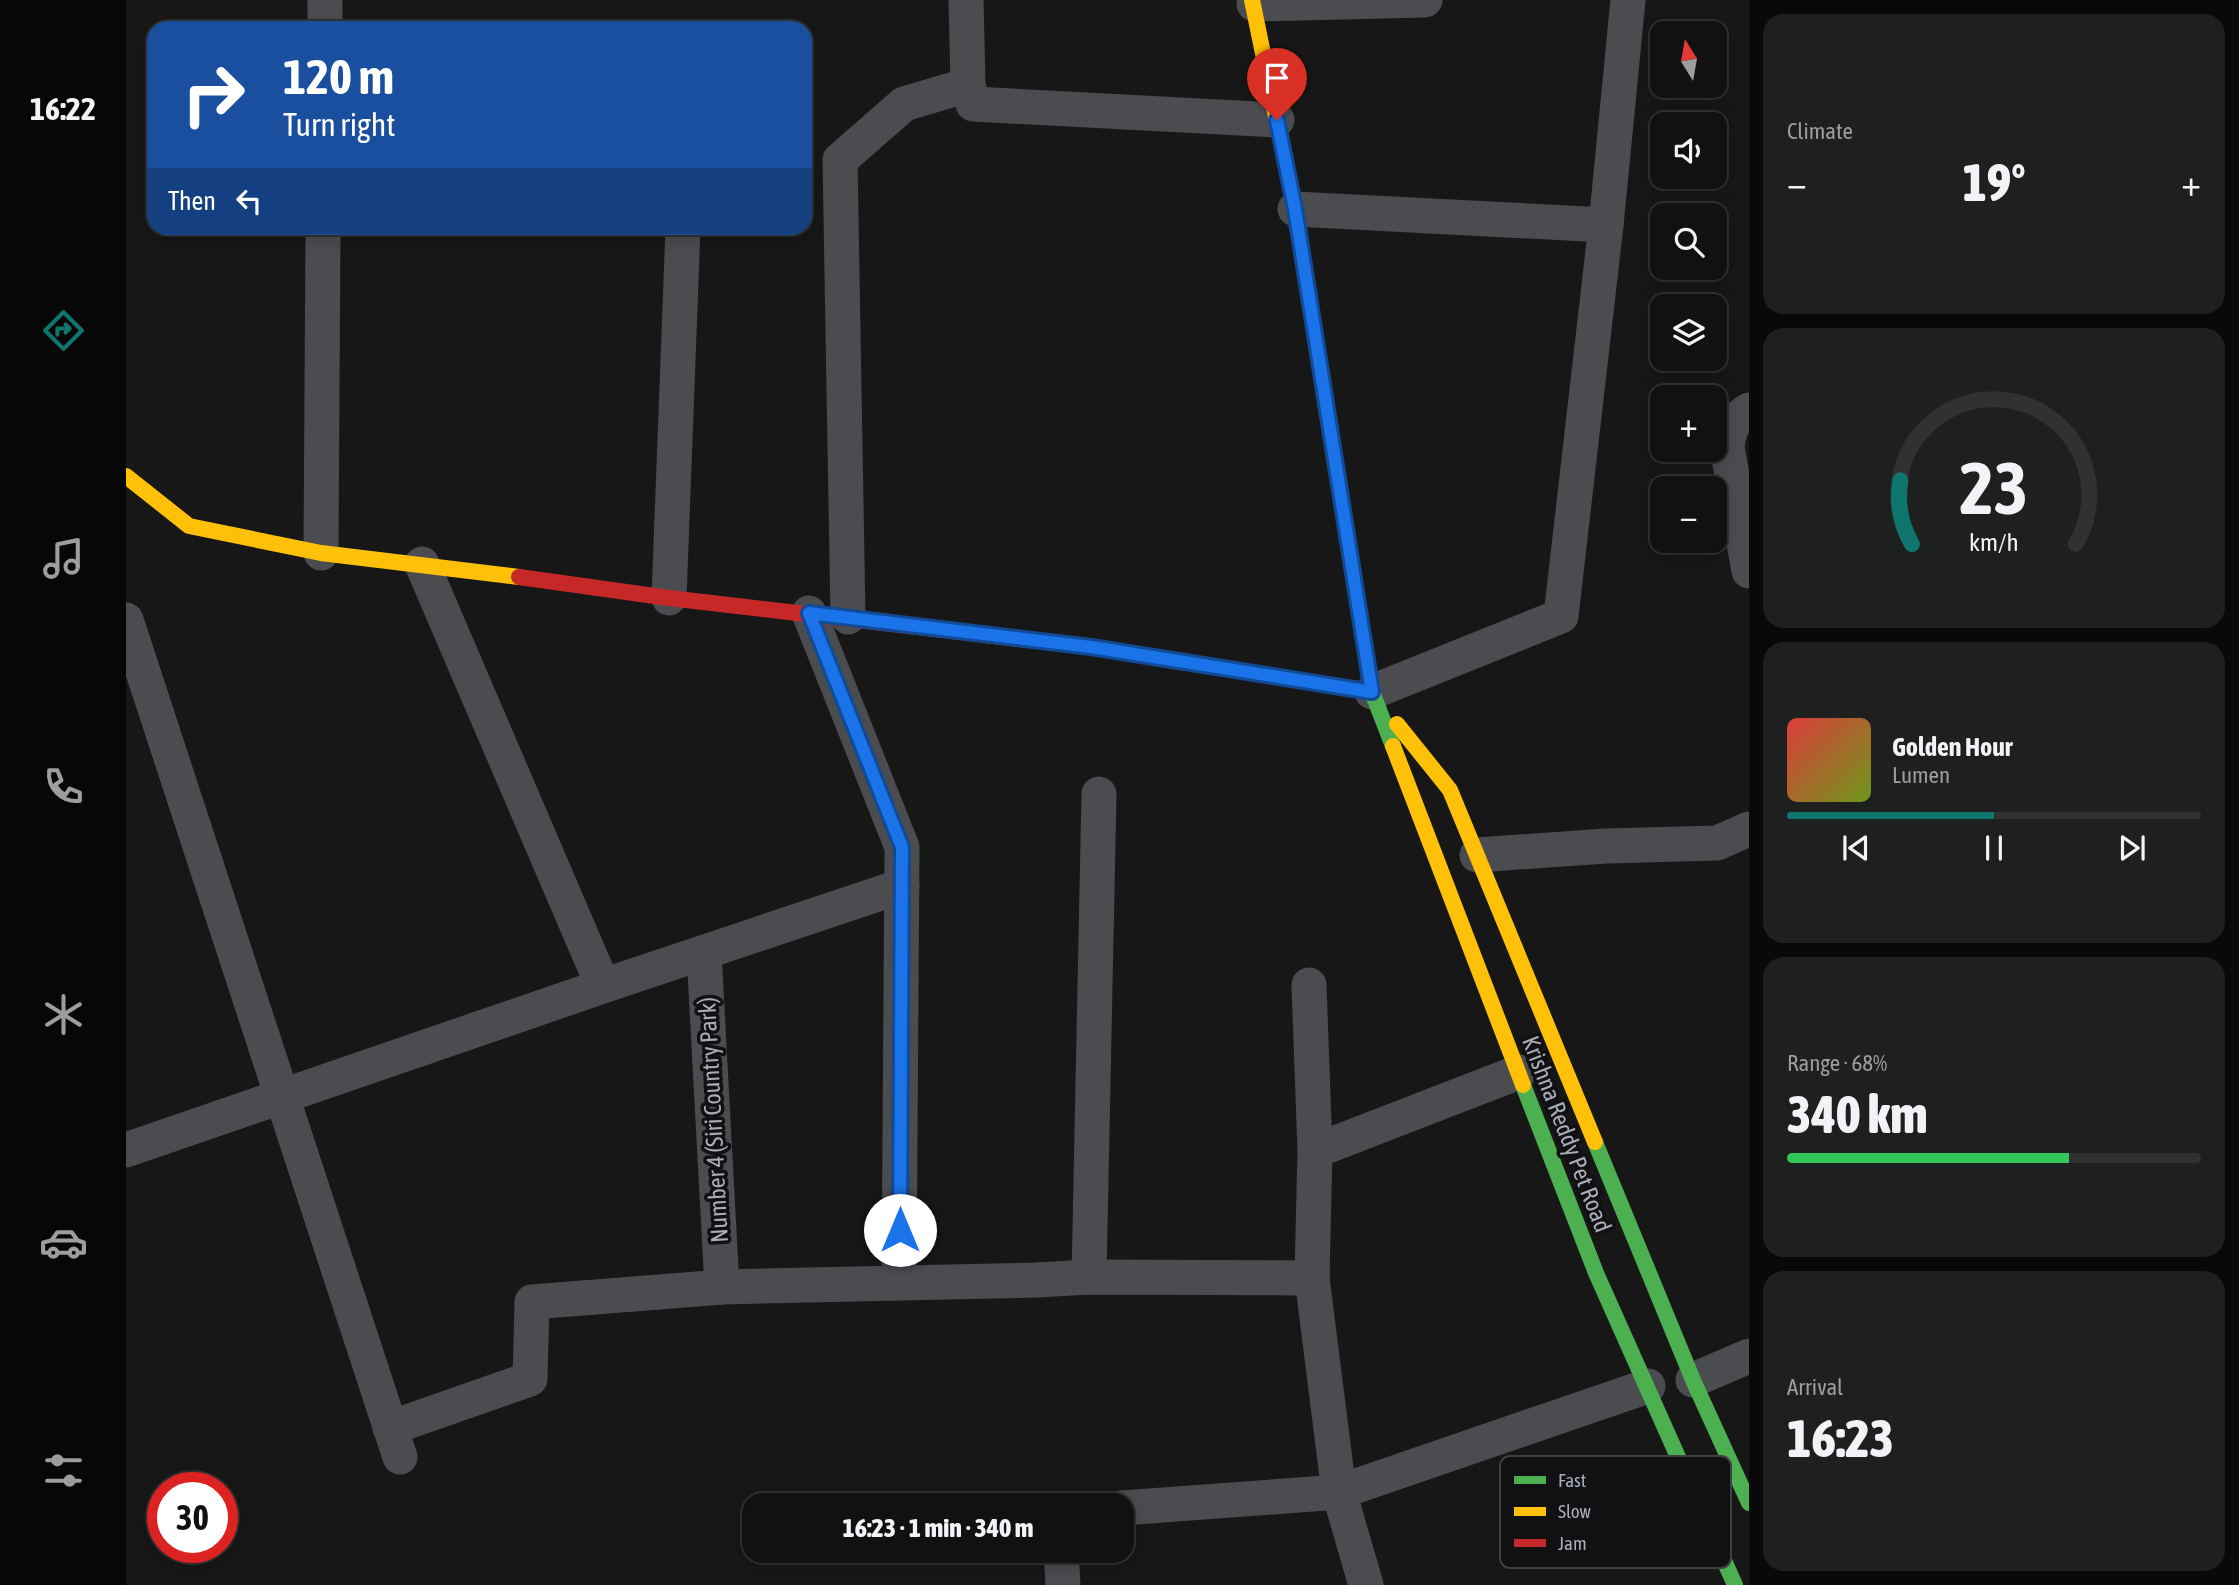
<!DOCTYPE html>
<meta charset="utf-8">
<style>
body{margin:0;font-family:"Asap Condensed",sans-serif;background:#1e1f1f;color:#f1f3f6;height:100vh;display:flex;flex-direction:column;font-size:26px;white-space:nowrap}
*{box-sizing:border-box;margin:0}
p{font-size:23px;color:#9c9d9f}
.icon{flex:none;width:38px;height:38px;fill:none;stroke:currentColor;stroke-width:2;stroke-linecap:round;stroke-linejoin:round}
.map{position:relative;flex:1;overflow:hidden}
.sheet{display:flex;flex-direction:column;gap:14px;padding:14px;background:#090909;width:490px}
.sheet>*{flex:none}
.top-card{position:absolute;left:21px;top:21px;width:665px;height:214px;border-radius:21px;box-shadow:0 4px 18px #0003,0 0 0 2px #303131;background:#1a4fa0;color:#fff;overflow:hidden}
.needle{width:46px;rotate:349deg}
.controls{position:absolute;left:1524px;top:21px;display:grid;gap:14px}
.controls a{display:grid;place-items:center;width:77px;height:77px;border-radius:14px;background:#111;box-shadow:0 4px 18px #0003,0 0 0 2px #303131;font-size:35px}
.speed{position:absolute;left:21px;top:1472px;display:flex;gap:14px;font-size:35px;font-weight:700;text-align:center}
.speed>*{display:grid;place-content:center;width:91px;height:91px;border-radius:50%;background:#111;box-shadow:0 4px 18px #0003,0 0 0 2px #303131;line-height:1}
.speed .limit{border:10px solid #d22;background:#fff;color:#111}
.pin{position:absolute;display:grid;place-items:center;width:60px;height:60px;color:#fff;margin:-72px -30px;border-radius:50% 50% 50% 0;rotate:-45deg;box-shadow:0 0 7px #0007}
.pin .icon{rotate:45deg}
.me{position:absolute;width:77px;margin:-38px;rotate:0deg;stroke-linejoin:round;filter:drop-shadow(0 0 5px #0008)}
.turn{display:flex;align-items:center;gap:24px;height:147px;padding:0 21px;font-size:32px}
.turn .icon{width:91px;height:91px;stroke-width:2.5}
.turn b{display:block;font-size:49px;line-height:60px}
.then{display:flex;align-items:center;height:66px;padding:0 21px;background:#0003;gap:14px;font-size:26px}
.big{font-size:52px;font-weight:800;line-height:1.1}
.sheet .tile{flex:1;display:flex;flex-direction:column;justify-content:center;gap:10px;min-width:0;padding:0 24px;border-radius:21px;background:#1e1f1f}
.sheet .dial{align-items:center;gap:0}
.dial svg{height:182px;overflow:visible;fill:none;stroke:#303131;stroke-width:7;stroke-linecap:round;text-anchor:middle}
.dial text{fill:#f1f3f6;stroke:none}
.song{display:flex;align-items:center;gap:21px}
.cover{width:84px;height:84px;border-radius:10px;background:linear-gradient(135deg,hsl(0 70% 55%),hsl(80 70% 35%))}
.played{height:7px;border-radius:4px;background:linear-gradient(90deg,#0f766e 50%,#303131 50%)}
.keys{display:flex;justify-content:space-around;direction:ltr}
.heat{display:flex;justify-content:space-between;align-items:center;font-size:38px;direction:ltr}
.charge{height:10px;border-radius:5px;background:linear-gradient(90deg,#34c759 68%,#303131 0)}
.trip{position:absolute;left:616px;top:1493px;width:392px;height:70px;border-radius:21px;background:#111;box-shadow:0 4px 18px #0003,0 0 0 2px #303131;font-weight:800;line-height:70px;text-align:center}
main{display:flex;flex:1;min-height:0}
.menu{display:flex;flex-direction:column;width:126px;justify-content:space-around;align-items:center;background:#070707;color:#9c9d9f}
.menu .icon{width:49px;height:49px}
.menu .on{color:#0f766e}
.menu b{font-size:32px;color:#f1f3f6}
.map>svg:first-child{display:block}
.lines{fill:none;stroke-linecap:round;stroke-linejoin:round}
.street{stroke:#4b4c50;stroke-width:35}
.fast{stroke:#4caf50;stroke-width:16}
.slow{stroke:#ffc107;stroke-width:16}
.jam{stroke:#c62828;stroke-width:16}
.route-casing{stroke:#114b97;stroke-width:18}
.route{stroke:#1a73e8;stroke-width:12}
.labels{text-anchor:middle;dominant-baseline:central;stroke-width:7;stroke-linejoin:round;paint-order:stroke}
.street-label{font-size:24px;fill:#a8adb8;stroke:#111113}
.key{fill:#111113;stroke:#3e4045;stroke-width:2}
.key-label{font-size:19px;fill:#a8adb8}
</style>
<main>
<nav class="menu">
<b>16:22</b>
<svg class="icon on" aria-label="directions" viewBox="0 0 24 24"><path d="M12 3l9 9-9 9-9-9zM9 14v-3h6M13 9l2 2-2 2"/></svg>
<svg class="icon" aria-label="music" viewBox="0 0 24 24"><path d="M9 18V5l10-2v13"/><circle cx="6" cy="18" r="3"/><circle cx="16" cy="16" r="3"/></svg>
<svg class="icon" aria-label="phone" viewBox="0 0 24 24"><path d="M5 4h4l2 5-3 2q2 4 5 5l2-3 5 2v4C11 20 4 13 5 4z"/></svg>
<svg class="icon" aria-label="climate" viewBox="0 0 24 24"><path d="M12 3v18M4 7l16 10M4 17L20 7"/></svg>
<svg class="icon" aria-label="car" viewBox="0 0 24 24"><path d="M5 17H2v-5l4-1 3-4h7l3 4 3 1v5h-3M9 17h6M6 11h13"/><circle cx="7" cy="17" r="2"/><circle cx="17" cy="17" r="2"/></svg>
<svg class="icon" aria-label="filters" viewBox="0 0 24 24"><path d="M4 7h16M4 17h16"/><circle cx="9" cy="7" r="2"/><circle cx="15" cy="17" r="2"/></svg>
</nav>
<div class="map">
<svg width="1623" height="1585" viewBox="0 0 1623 1585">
<rect width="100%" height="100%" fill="#171717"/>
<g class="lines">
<g class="street">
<path d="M840 0 842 85 847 104 1151 120"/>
<path d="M1128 4 1299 0"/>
<path d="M199 28V0"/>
<path d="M1169 209 1480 225"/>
<path d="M1623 410C1607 419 1603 430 1601 447L1623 571"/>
<path d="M195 553 197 228"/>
<path d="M296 564 477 986"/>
<path d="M543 598 557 228"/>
<path d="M683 613 776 847 773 1283"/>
<path d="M722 617 714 160 778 104 842 85"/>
<path d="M0 620 274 1457"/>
<path d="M1246 692 1435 616 1480 225 1502 0"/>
<path d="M1351 855 1480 846 1591 843 1623 829"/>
<path d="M578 953 596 1287"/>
<path d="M0 1150 477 986 776 886"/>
<path d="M1189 1151 1393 1072"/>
<path d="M963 1277 973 794"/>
<path d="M1567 1380 1623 1356"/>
<path d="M264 1428 404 1379 406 1302 596 1287 911 1280 963 1277 1186 1278 1189 1151 1183 985"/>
<path d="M996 1508 1213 1492 1186 1278"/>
<path d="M935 1550 937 1585"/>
<path d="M1240 1585 1213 1492 1522 1386"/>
</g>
<g class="fast">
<path d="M1203 425 1246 692 1267 746"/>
<path d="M1397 1085 1470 1273 1609 1585"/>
<path d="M1469 1142 1567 1380 1623 1503"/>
</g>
<g class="slow">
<path d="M1126 0 1169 209 1203 425"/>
<path d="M0 476 63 526 195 553 393 577"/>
<path d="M860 635 965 647 1246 692"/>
<path d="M1271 724 1324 790 1469 1142"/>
<path d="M1267 746 1397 1085"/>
</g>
<path class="jam" d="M393 577 543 598 860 635"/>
</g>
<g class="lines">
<g class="route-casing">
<path id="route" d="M774 1230 776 847 683 613 965 647 1246 692 1169 209 1151 120"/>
</g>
<use href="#route" class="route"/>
</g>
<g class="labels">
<g class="street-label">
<text transform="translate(587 1120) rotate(-93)">Number 4 (Siri Country Park)</text>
<text transform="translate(1441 1134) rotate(69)">Krishna Reddy Pet Road</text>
</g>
</g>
<rect x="1374" y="1456" width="231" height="112" rx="10" class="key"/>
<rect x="1388" y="1476" width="32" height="8" fill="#4caf50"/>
<rect x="1388" y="1507" width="32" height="9" fill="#ffc107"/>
<rect x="1388" y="1539" width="32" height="8" fill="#c62828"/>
<g class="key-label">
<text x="1432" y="1487">Fast</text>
<text x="1432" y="1518">Slow</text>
<text x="1432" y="1550">Jam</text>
</g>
</svg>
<div class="controls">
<a><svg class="needle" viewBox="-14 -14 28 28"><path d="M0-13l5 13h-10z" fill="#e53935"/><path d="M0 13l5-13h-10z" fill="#9c9d9f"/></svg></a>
<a><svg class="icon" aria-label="sound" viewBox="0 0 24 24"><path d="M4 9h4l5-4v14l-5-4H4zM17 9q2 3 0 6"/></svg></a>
<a><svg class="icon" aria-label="search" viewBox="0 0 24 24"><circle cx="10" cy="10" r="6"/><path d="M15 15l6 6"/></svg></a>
<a><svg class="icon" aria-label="layers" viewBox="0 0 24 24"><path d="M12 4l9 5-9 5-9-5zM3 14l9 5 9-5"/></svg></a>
<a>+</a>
<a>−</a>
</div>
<div class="speed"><div class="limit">30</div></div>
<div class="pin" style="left:1151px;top:120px;background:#d93025"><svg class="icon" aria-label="arrive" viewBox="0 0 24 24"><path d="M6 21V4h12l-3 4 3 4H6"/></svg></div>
<svg class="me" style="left:774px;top:1230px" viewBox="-20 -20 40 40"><circle r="19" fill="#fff"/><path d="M0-13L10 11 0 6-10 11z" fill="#1a73e8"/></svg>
<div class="trip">16:23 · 1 min · 340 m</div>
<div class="top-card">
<div class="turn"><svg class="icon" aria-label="right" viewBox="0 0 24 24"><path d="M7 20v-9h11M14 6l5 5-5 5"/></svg><div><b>120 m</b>Turn right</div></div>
<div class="then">Then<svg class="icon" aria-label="left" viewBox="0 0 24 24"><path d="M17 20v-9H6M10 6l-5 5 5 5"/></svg></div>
</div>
</div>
<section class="sheet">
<div class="tile"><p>Climate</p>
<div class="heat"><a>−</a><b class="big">19°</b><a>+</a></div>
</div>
<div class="tile dial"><svg viewBox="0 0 100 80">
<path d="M14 69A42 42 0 1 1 86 69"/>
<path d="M14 69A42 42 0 0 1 9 41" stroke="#0f766e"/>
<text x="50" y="56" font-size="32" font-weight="700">23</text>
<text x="50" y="72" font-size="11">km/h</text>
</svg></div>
<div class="tile">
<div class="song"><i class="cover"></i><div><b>Golden Hour</b><p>Lumen</p></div></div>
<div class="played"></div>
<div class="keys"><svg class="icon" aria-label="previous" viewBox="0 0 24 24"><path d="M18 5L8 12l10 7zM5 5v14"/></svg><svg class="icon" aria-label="pause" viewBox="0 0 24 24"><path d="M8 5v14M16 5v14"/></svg><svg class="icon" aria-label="next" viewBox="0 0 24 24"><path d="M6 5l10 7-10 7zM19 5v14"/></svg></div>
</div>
<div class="tile"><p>Range · 68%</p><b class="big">340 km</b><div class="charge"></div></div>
<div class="tile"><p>Arrival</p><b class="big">16:23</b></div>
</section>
</main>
